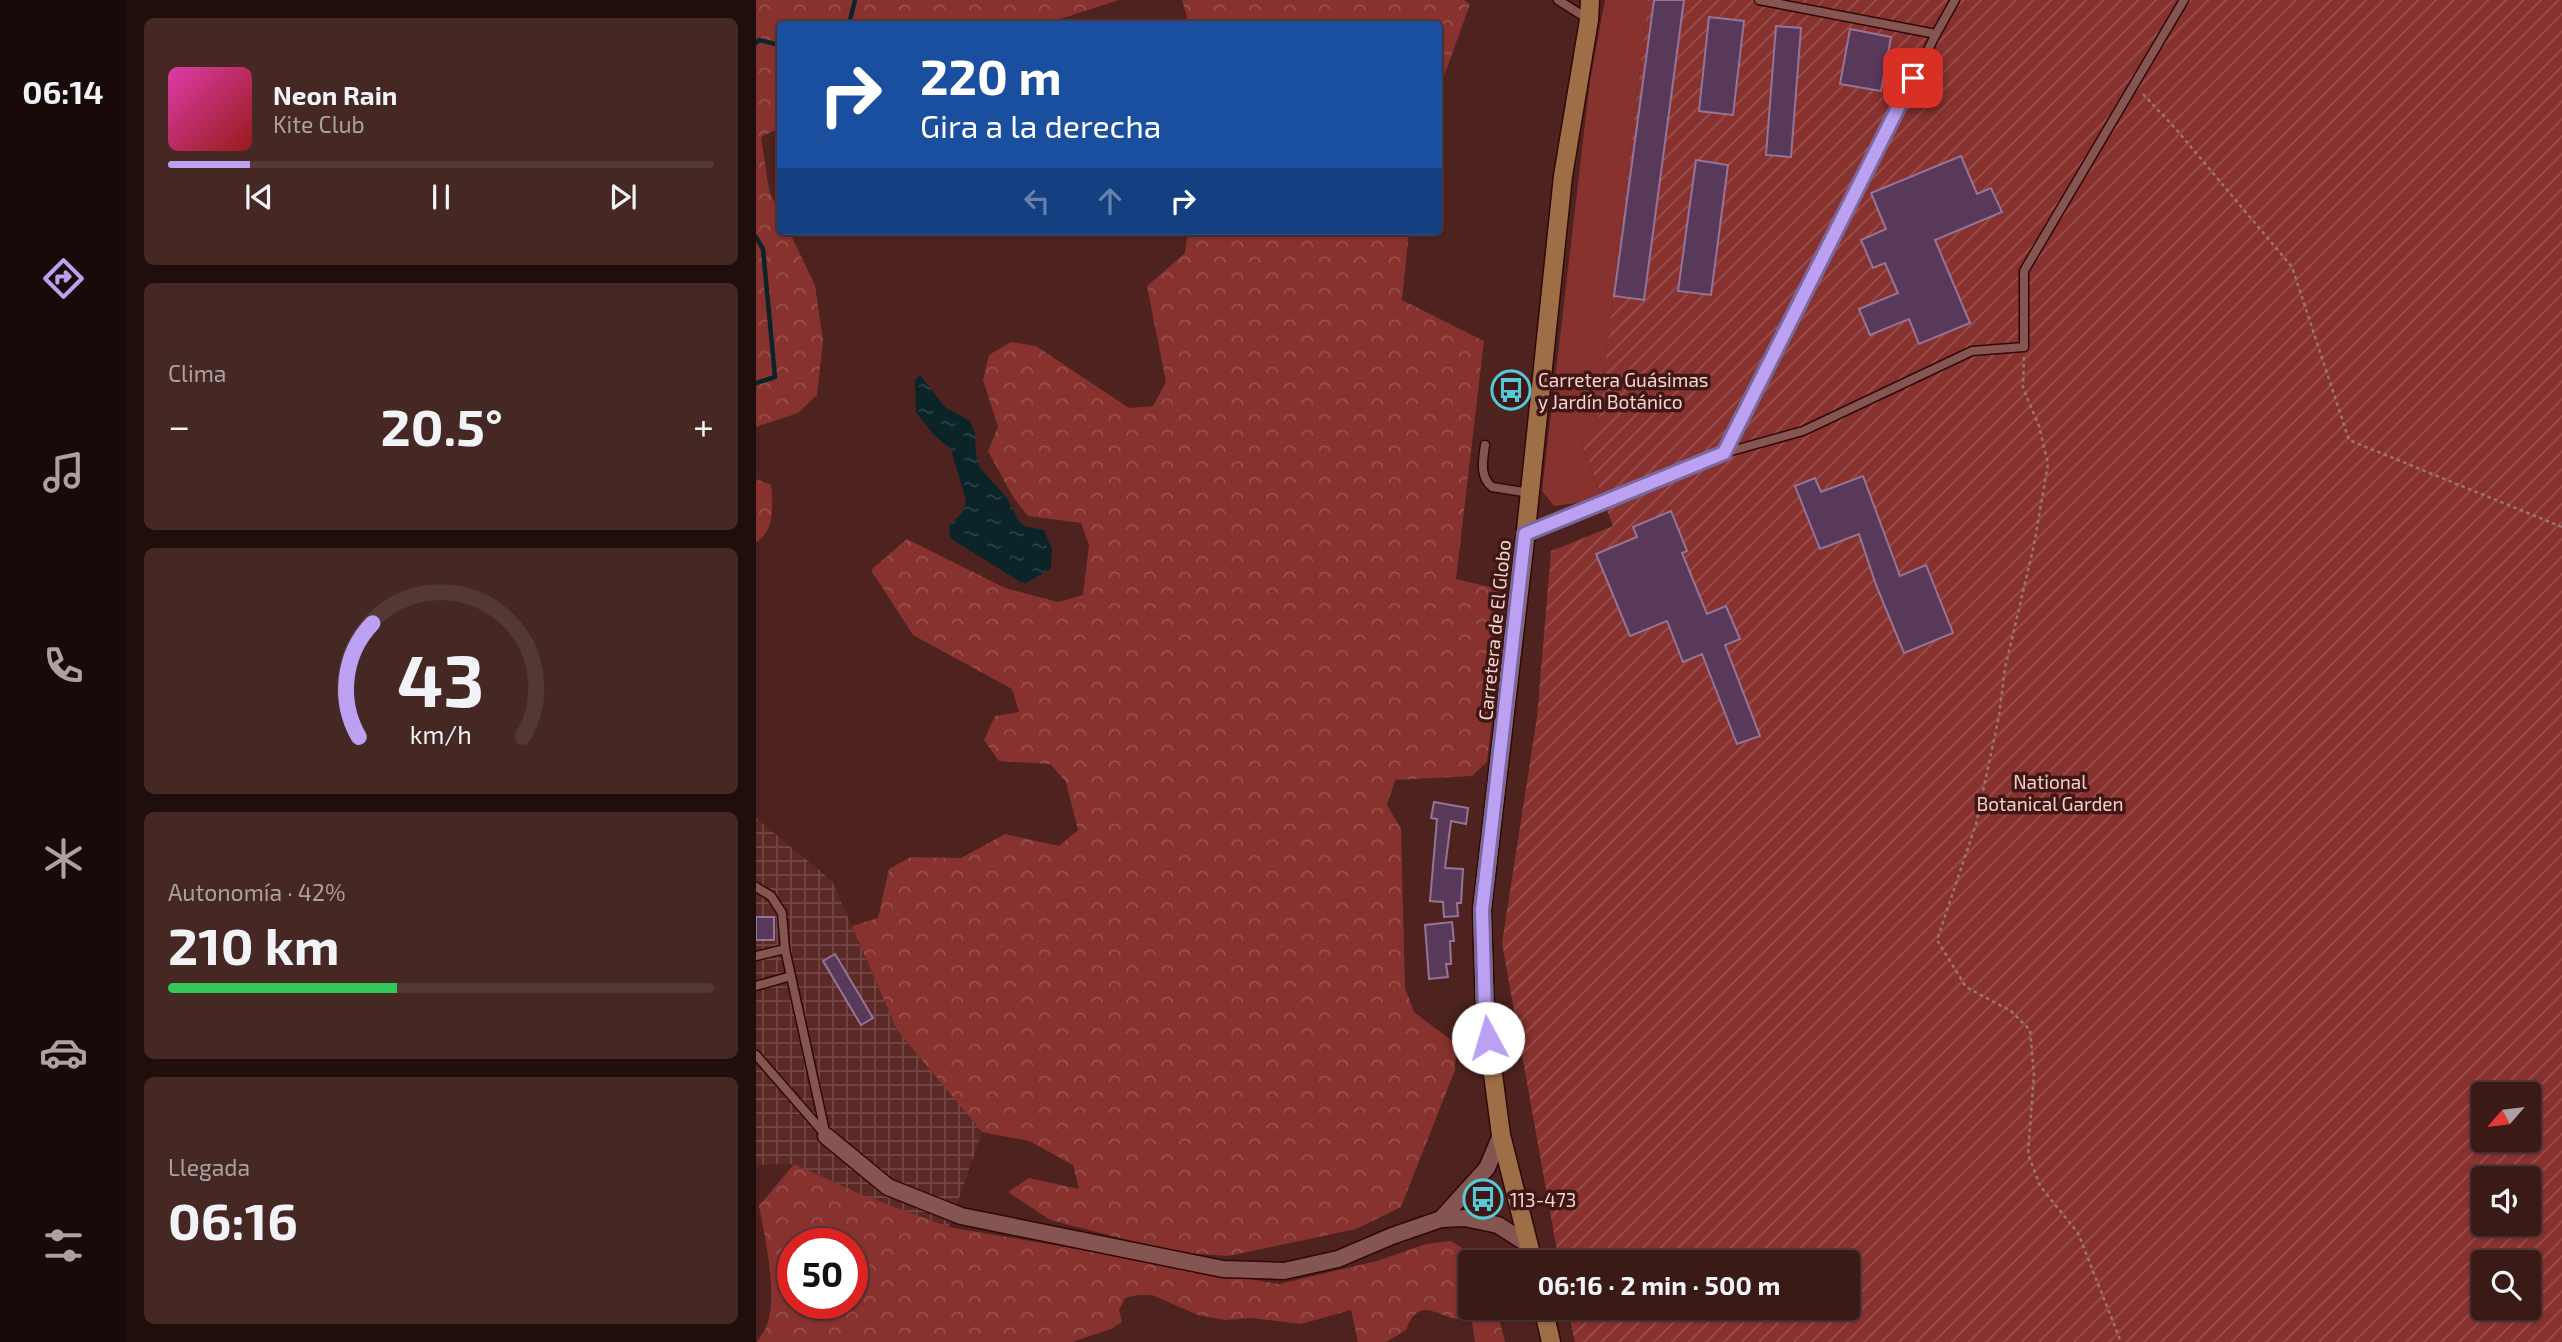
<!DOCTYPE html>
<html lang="es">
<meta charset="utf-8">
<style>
body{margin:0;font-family:"Exo 2",sans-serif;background:#452724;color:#f1f3f6;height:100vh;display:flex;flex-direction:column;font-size:26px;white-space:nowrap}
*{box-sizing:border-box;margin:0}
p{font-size:23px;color:#aba1a1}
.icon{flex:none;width:38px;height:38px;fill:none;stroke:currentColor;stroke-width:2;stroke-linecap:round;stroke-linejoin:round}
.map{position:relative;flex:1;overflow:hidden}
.details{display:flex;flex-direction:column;gap:18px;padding:18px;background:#200e0d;width:630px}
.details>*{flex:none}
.top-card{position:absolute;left:21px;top:21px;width:665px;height:214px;border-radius:7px;box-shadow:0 2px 5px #0004,0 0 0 2px #543836;background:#1a4fa0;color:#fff;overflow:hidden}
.needle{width:46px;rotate:242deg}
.buttons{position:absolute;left:1715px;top:1082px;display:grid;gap:14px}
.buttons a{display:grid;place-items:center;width:70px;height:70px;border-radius:7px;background:#3a1a17;box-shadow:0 2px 5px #0004,0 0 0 2px #543836;font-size:35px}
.speed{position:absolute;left:21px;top:1228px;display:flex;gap:14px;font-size:35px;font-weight:700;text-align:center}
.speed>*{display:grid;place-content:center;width:91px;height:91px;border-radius:50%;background:#3a1a17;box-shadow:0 2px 5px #0004,0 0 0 2px #543836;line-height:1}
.speed .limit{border:10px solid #d22;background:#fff;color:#111}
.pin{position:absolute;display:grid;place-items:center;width:60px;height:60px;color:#fff;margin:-30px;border-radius:14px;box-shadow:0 4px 10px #0006}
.me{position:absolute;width:77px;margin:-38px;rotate:354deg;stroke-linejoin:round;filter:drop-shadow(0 0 5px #0008)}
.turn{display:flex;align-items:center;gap:24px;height:147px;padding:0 28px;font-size:32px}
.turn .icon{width:91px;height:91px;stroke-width:2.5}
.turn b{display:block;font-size:49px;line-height:60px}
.lanes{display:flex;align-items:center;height:66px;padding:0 28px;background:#0003;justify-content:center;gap:35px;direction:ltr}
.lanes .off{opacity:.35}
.big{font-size:52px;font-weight:700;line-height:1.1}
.details .tile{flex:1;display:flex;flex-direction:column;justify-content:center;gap:10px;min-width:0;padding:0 24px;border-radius:10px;background:#452724}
.details .dial{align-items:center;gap:0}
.dial svg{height:182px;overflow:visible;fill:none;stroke:#543836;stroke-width:7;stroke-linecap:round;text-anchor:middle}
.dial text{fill:#f1f3f6;stroke:none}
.song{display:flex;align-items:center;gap:21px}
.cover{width:84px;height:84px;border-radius:10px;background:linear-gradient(135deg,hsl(320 70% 55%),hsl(0 70% 35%))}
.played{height:7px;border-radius:4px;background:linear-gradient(90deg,#bca0f2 15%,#543836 15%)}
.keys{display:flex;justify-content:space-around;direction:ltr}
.heat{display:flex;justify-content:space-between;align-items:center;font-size:38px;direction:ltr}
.charge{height:10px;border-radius:5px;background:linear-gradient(90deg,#34c759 42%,#543836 0)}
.trip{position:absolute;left:702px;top:1250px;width:402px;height:70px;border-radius:7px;background:#3a1a17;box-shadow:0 2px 5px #0004,0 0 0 2px #543836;font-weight:700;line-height:70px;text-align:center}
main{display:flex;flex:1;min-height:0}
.tab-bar{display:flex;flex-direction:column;width:126px;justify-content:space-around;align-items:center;background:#170a09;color:#aba1a1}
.tab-bar .icon{width:49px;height:49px}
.tab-bar .selected{color:#bca0f2}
.tab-bar b{font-size:32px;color:#f1f3f6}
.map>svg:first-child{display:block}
.industrial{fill:url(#industrial-grid)}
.grass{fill:#88322f}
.forest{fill:url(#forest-crowns);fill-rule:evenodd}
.garden{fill:url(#garden-furrows);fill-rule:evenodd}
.water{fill:url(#water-ripples)}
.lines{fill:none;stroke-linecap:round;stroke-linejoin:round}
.stream{stroke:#0a2427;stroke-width:4.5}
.building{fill:#58395a;stroke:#967497;stroke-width:2}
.service-casing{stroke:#300808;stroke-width:11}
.minor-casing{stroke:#300808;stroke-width:19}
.secondary-casing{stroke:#300808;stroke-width:21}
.path{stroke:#9a7673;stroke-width:2.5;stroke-dasharray:3.5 3.5;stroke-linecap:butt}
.service{stroke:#855551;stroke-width:8}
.minor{stroke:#855551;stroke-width:16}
.secondary{stroke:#9e6e47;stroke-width:18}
.route-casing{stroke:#7a689d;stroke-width:18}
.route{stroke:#bca0f2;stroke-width:12}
.labels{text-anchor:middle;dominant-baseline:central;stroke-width:7;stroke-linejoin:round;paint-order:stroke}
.poi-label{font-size:19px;fill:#f2d5d2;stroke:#411715;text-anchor:start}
.street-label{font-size:19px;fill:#f2d5d2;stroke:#411715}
.park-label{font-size:19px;fill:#f2d0cc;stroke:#411715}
</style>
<main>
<nav class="tab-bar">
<b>06:14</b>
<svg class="icon selected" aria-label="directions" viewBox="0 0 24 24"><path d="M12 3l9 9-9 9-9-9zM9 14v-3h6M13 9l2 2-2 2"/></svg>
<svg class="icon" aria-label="music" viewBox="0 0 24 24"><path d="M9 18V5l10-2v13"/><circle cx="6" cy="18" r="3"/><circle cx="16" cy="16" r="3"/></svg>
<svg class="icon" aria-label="phone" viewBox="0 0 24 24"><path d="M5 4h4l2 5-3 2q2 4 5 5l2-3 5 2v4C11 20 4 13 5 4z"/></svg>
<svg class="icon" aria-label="climate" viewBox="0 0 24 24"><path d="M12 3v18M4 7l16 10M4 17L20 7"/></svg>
<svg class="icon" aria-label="car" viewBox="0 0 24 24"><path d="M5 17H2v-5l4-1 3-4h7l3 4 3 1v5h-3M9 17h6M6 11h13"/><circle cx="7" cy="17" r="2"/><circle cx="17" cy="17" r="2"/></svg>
<svg class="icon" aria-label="filters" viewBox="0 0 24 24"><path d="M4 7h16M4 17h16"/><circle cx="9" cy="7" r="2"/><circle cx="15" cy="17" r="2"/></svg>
</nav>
<section class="details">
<div class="tile">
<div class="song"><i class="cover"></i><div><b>Neon Rain</b><p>Kite Club</p></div></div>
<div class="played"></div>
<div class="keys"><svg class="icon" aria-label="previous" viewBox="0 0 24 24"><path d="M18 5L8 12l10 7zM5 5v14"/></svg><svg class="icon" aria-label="pause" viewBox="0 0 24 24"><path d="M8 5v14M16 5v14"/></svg><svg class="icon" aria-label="next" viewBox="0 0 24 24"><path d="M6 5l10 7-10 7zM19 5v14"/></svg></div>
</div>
<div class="tile"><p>Clima</p>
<div class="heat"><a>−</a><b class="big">20.5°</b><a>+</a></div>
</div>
<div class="tile dial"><svg viewBox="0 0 100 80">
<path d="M14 69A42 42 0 1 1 86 69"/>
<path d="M14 69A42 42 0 0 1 20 19" stroke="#bca0f2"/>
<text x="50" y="56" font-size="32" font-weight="700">43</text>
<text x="50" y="72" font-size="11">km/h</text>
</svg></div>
<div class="tile"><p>Autonomía · 42%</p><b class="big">210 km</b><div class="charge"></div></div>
<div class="tile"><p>Llegada</p><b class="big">06:16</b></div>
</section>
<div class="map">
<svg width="1806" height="1342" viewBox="0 0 1806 1342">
<defs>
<pattern id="industrial-grid" width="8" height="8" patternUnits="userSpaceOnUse" patternTransform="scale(1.75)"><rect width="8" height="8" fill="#5b2926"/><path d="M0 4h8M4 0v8" fill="none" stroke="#734745"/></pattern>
<pattern id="forest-crowns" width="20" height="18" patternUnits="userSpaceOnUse" patternTransform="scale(1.75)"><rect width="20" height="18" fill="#88322f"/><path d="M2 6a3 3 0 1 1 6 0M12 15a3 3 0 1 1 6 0" fill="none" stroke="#994f4c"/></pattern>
<pattern id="garden-furrows" width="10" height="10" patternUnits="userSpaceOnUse" patternTransform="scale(1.75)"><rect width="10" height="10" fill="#88322f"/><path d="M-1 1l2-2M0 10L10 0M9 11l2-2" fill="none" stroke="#994f4c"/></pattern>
<pattern id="water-ripples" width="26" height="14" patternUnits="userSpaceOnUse" patternTransform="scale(1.75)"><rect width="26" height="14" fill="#0a2427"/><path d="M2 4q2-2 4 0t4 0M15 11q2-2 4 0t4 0" fill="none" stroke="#2e4345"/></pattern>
</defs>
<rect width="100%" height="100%" fill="#4d221f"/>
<path class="industrial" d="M0 818 76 881 141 1030 226 1132 193 1227 109 1196 38 1164 0 1165Z"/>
<path class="grass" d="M849 0H892L841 432 825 442 845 495 827 502 798 506 786 491 834 81Z"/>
<g class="forest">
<path d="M0 0H363L298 21 259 24H24V128L5 137 13 190 24 214V231H33L59 285 67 341 61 395 42 413 0 427Z"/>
<path d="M426 0H708L714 4 683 90 682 24H433Z"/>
<path d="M432 231H653L646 300 728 341 700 579 751 591 731 762 716 776 639 780 631 805 645 829 649 988 658 1012 700 1044 699 1070 645 1207 600 1229 472 1256 419 1252 294 1220 252 1192 273 1178 323 1189 317 1165 273 1141 226 1132 141 1030 96 926 122 918 133 869 155 857 205 858 249 834 303 846 322 830 310 782 294 764 243 761 228 740 239 716 263 712 256 689 157 635 115 570 151 539 249 588 302 602 327 595 333 545 325 523 272 516 257 497 232 451 242 427 227 380 233 355 255 342 280 346 373 408 397 406 410 382 391 286 429 253Z"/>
<path d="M0 479 15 485C17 504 19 532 0 542Z"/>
<path d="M38 1164 109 1196 193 1227 523 1284 621 1261 670 1244 695 1241 720 1257 722 1262H714V1307H740L749 1342H719L715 1316C711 1317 707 1319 703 1319 683 1319 664 1293 650 1330L630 1342H602L595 1310 545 1324 495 1318 469 1320 442 1315 396 1295H382L369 1298 363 1310 366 1322 355 1329 316 1342H1C5 1336 10 1329 12 1322 21 1291 9 1237 3 1206ZM37 1244H96V1304H37Z"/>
</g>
<path class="garden" d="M892 0H1806V1342H819L811 1307H1092V1262H803L746 943 781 717 795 551 857 526 825 442 841 432ZM1727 1094H1773V1139H1727ZM1727 1178H1773V1223H1727ZM1727 1262H1773V1307H1727Z"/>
<path class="water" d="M164 375 189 407 214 421 219 433 220 455 224 468 251 498 263 521 268 526 288 530 296 549 295 569 268 584 194 538 193 526 207 512 210 500 195 450 176 433 160 412 159 380Z"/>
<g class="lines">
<g class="stream">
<path d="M93 24 99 0"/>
<path d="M0 43 3 40 24 45"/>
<path d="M0 237 7 249 19 377 0 383"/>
</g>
</g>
<g class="building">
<path d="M898 0H928L888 300 858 296Z"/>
<path d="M953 17 988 21 977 115 943 111Z"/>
<path d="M1020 26 1045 28 1035 157 1010 155Z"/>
<path d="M1094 29 1135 37 1125 91 1084 84Z"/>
<path d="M1205 156 1221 194 1235 188 1246 212 1179 240 1214 323 1163 344 1153 319 1114 335 1103 309 1142 293 1129 263 1117 268 1105 240 1130 229 1115 193Z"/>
<path d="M940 160 972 165 955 295 922 291Z"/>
<path d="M1107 476 1144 576 1170 565 1197 633 1148 653 1120 585 1103 534 1064 549 1039 486 1059 478 1065 492Z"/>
<path d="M915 511 931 551 926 553 951 614 970 606 984 639 969 645 1004 736 981 744 946 654 927 662 911 621 874 636 840 554 881 537 877 527Z"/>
<path d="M678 802 712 808 710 824 695 821 689 868 707 869 705 903H701L702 916 688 917 687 902 674 901 681 819 675 818Z"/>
<rect x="0" y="917" width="18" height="23"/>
<path d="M696 922 698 941H694L695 964H690L692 977 673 979 669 925Z"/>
<path d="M79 954 117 1018 105 1025 67 961Z"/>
</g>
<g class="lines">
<g class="service-casing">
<g id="service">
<path d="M802 0 832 19"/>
<path d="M1003 0 1180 34"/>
<path d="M729 445C727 460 723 476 736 487L774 493"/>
<path d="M968 453 1180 34 1199 0"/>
<path d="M769 534 968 453 1047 431 1216 351 1268 347V271L1428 0"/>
<path d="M0 887 15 896 26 913 29 949 70 1136"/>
<path d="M0 956 29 949"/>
<path d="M0 986 35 976"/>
<path d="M0 1055 68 1133"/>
</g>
</g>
<g class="minor-casing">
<g id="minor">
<path d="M70 1136 132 1187 205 1216 467 1269 528 1271 582 1259 636 1236 685 1219 709 1218 742 1225 773 1245"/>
<path d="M685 1219 731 1168 745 1135"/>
</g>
</g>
<g class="secondary-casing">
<g id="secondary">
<path d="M777 1262 745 1135 729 1013 726 910 768 549 807 176 833 20 834 0"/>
<path d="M787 1307 795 1342"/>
</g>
</g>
<g class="path">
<path d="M1387 94 1419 128 1536 267 1593 440 1806 527"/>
<path d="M1268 357 1267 388 1283 426 1292 464 1278 545 1249 668 1243 716 1220 824 1181 940 1210 987 1255 1011 1274 1030 1278 1075 1272 1154 1284 1186 1322 1233 1365 1342"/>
</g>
<use href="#service" class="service"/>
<use href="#minor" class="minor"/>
<use href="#secondary" class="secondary"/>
</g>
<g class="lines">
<g class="route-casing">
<path id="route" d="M732 1038 729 1013 726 910 769 534 968 453 1157 78"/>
</g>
<use href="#route" class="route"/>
</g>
<defs>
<g id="bus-ring" transform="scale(2.0125)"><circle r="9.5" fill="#411715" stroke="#52cbd8" stroke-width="1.5"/><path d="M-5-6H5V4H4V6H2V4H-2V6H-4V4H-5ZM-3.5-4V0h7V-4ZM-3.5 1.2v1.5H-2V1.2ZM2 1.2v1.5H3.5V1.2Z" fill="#52cbd8"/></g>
</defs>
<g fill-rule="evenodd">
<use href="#bus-ring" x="755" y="390"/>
<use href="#bus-ring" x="727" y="1199"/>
</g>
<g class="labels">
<g class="poi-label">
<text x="782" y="379">Carretera Guásimas<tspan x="782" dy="22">y Jardín Botánico</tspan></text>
<text x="754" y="1199">113-473</text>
</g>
<g class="street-label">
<text transform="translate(738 630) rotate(-84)">Carretera de El Globo</text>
</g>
<g class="park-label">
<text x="1294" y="781">National<tspan x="1294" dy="22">Botanical Garden</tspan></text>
</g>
</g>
</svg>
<div class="buttons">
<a><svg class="needle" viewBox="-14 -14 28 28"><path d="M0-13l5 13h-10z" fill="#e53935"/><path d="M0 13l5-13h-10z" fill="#aba1a1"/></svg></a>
<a><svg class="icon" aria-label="sound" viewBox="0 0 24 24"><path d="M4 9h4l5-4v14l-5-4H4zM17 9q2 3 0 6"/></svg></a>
<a><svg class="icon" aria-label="search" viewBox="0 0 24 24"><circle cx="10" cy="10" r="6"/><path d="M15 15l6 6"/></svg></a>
</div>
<div class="speed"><div class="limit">50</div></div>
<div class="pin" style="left:1157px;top:78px;background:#d93025"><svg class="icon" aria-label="arrive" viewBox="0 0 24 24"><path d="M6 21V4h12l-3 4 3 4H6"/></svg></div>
<svg class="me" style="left:732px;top:1038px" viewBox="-20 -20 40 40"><circle r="19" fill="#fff"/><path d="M0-13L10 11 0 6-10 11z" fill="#bca0f2"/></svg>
<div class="trip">06:16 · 2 min · 500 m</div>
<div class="top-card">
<div class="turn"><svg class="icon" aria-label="right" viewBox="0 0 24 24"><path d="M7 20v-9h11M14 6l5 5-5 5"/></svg><div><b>220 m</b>Gira a la derecha</div></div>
<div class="lanes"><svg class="icon off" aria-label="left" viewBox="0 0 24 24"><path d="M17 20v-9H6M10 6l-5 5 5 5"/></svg><svg class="icon off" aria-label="ahead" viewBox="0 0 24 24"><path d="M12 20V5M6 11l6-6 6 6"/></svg><svg class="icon" aria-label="right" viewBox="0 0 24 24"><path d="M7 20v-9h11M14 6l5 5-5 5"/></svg></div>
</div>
</div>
</main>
